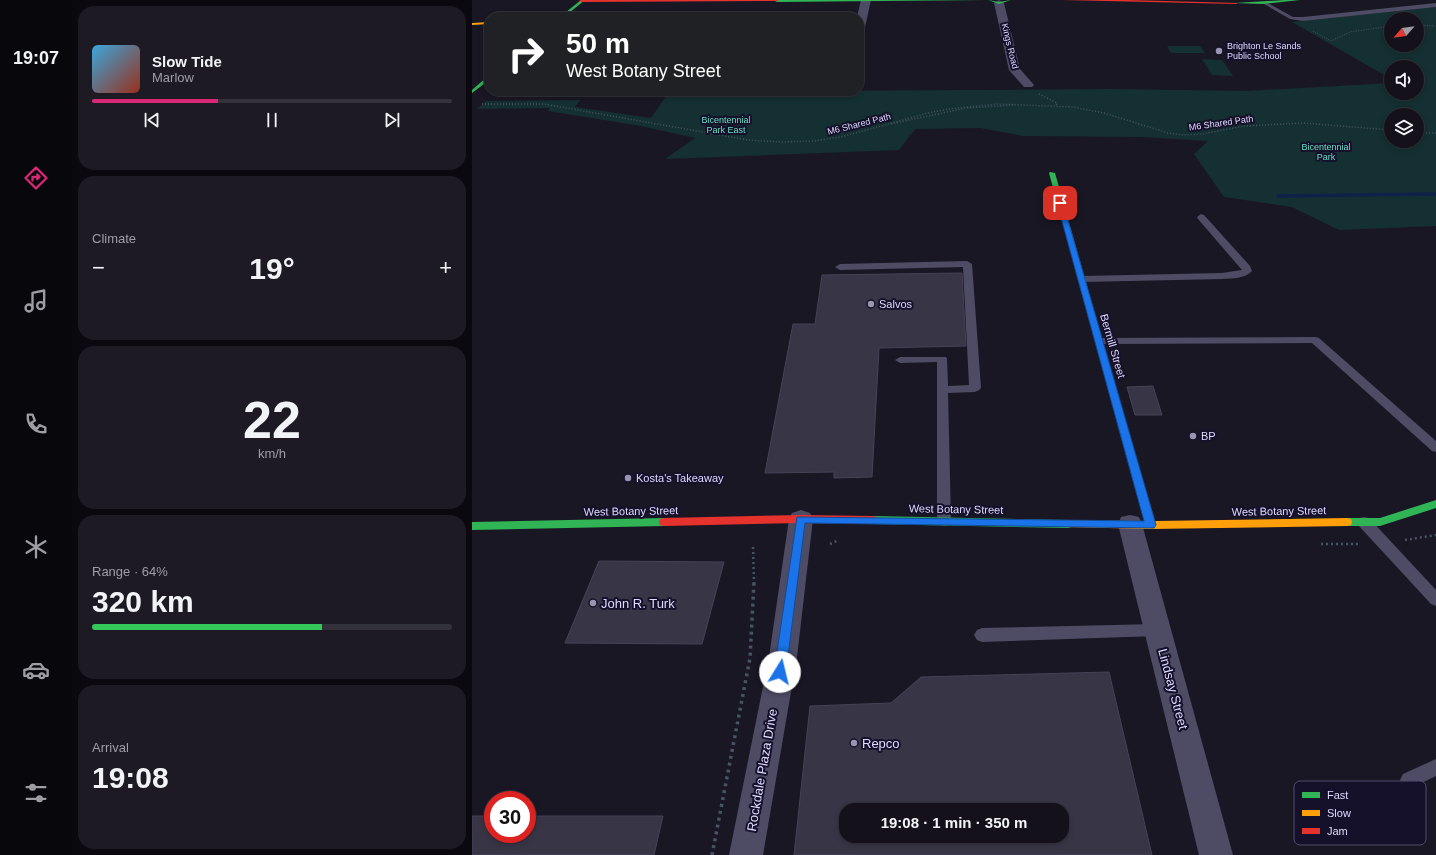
<!DOCTYPE html>
<meta charset="utf-8">
<style>
body{margin:0;font-family:Helvetica,sans-serif;background:#1d1a24;color:#f1f3f6;height:100vh;display:flex;flex-direction:column;font-size:15px;white-space:nowrap}
*{box-sizing:border-box;margin:0}
p{font-size:13px;color:#9d9da3}
.icon{flex:none;width:22px;height:22px;fill:none;stroke:currentColor;stroke-width:2;stroke-linecap:round;stroke-linejoin:round}
.map{position:relative;flex:1;overflow:hidden}
.sheet{display:flex;flex-direction:column;gap:6px;padding:6px;background:#0b090f;width:400px}
.sheet>*{flex:none}
.hud{position:absolute;left:12px;top:12px;width:380px;height:84px;border-radius:16px;box-shadow:0 2px 6px #0003,0 0 0 1px #33313a;background:#202124;color:#fff;overflow:hidden}
.needle{width:26px;rotate:242deg}
.buttons{position:absolute;left:912px;top:12px;display:grid;gap:8px}
.buttons a{display:grid;place-items:center;width:40px;height:40px;border-radius:50%;background:#14111b;box-shadow:0 2px 6px #0003,0 0 0 1px #33313a;font-size:20px}
.speed{position:absolute;left:12px;top:791px;display:flex;gap:8px;font-size:20px;font-weight:700;text-align:center}
.speed>*{display:grid;place-content:center;width:52px;height:52px;border-radius:50%;background:#14111b;box-shadow:0 2px 6px #0003,0 0 0 1px #33313a;line-height:1}
.speed .limit{border:6px solid #d22;background:#fff;color:#111}
.pin{position:absolute;display:grid;place-items:center;width:34px;height:34px;color:#fff;margin:-17px;border-radius:8px;box-shadow:0 2px 6px #0006}
.me{position:absolute;width:44px;margin:-22px;rotate:9deg;stroke-linejoin:round;filter:drop-shadow(0 0 3px #0008)}
.turn{display:flex;align-items:center;gap:14px;height:84px;padding:0 16px;font-size:18px}
.turn .icon{width:52px;height:52px;stroke-width:2.5}
.turn b{display:block;font-size:28px;line-height:34px}
.big{font-size:30px;font-weight:600;line-height:1.1}
.sheet .tile{flex:1;display:flex;flex-direction:column;justify-content:center;gap:6px;min-width:0;padding:0 14px;border-radius:16px;background:#1d1a24}
.sheet .dial{align-items:center;gap:0}
.dial b{font-size:52px;line-height:1}
.song{display:flex;align-items:center;gap:12px}
.cover{width:48px;height:48px;border-radius:6px;background:linear-gradient(135deg,hsl(200 70% 55%),hsl(10 70% 35%))}
.played{height:4px;border-radius:2px;background:linear-gradient(90deg,#db2777 35%,#33313a 35%)}
.keys{display:flex;justify-content:space-around;direction:ltr}
.heat{display:flex;justify-content:space-between;align-items:center;font-size:22px;direction:ltr}
.charge{height:6px;border-radius:3px;background:linear-gradient(90deg,#34c759 64%,#33313a 0)}
.trip{position:absolute;left:367px;top:803px;width:230px;height:40px;border-radius:16px;background:#14111b;box-shadow:0 2px 6px #0003,0 0 0 1px #33313a;font-weight:600;line-height:40px;text-align:center}
main{display:flex;flex:1;min-height:0}
.menu{display:flex;flex-direction:column;width:72px;justify-content:space-around;align-items:center;background:#08070b;color:#9d9da3}
.menu .icon{width:28px;height:28px}
.menu .selected{color:#db2777}
.menu b{font-size:18px;color:#f1f3f6}
.map>svg:first-child{display:block}
.green{fill:#153032;fill-rule:evenodd}
.lines{fill:none;stroke-linecap:round;stroke-linejoin:round}
.stream{stroke:#0e2249;stroke-width:3.5}
.building{fill:#383546;stroke:#474258;fill-rule:evenodd}
.path-far3{stroke:#485463;stroke-width:1;stroke-dasharray:1 1.5;stroke-linecap:butt}
.path-far2{stroke:#485463;stroke-width:1.5;stroke-dasharray:1 2;stroke-linecap:butt}
.path-far1{stroke:#485463;stroke-width:2.5;stroke-dasharray:2 3;stroke-linecap:butt}
.path{stroke:#485463;stroke-width:3.5;stroke-dasharray:3 4;stroke-linecap:butt}
.lane{fill:#4e4c65;fill-rule:evenodd}
.street{fill:#4e4c65;fill-rule:evenodd}
.fast{fill:#30b455;fill-rule:evenodd}
.slow{fill:#ff9f0a;fill-rule:evenodd}
.jam{fill:#e5322d;fill-rule:evenodd}
.route{fill:#1a73e8;stroke:#114b97}
.poi-dot{fill:#9a96b2;stroke:#16112a;stroke-width:1.5}
.labels{text-anchor:middle;dominant-baseline:central;stroke-width:4;stroke-linejoin:round;paint-order:stroke}
.far-street-label{font-size:9px;fill:#dfdaff;stroke:#16112a}
.far-poi-label{font-size:9px;fill:#dfdaff;stroke:#16112a;text-anchor:start}
.far-park-label{font-size:9px;fill:#65e0c4;stroke:#16112a}
.poi-label{font-size:11px;fill:#dfdaff;stroke:#16112a;text-anchor:start}
.street-label{font-size:11px;fill:#dfdaff;stroke:#16112a}
.near-poi-label{font-size:13px;fill:#dfdaff;stroke:#16112a;text-anchor:start}
.near-street-label{font-size:13px;fill:#dfdaff;stroke:#16112a}
.key{fill:#16112a;stroke:#524d6a;stroke-width:1}
.key-label{font-size:11px;fill:#dfdaff}
</style>
<main>
<nav class="menu">
<b>19:07</b>
<svg class="icon selected" aria-label="directions" viewBox="0 0 24 24"><path d="M12 3l9 9-9 9-9-9zM9 14v-3h6M13 9l2 2-2 2"/></svg>
<svg class="icon" aria-label="music" viewBox="0 0 24 24"><path d="M9 18V5l10-2v13"/><circle cx="6" cy="18" r="3"/><circle cx="16" cy="16" r="3"/></svg>
<svg class="icon" aria-label="phone" viewBox="0 0 24 24"><path d="M5 4h4l2 5-3 2q2 4 5 5l2-3 5 2v4C11 20 4 13 5 4z"/></svg>
<svg class="icon" aria-label="climate" viewBox="0 0 24 24"><path d="M12 3v18M4 7l16 10M4 17L20 7"/></svg>
<svg class="icon" aria-label="car" viewBox="0 0 24 24"><path d="M5 17H2v-5l4-1 3-4h7l3 4 3 1v5h-3M9 17h6M6 11h13"/><circle cx="7" cy="17" r="2"/><circle cx="17" cy="17" r="2"/></svg>
<svg class="icon" aria-label="filters" viewBox="0 0 24 24"><path d="M4 7h16M4 17h16"/><circle cx="9" cy="7" r="2"/><circle cx="15" cy="17" r="2"/></svg>
</nav>
<section class="sheet">
<div class="tile">
<div class="song"><i class="cover"></i><div><b>Slow Tide</b><p>Marlow</p></div></div>
<div class="played"></div>
<div class="keys"><svg class="icon" aria-label="previous" viewBox="0 0 24 24"><path d="M18 5L8 12l10 7zM5 5v14"/></svg><svg class="icon" aria-label="pause" viewBox="0 0 24 24"><path d="M8 5v14M16 5v14"/></svg><svg class="icon" aria-label="next" viewBox="0 0 24 24"><path d="M6 5l10 7-10 7zM19 5v14"/></svg></div>
</div>
<div class="tile"><p>Climate</p>
<div class="heat"><a>−</a><b class="big">19°</b><a>+</a></div>
</div>
<div class="tile dial"><b>22</b><p>km/h</p></div>
<div class="tile"><p>Range · 64%</p><b class="big">320 km</b><div class="charge"></div></div>
<div class="tile"><p>Arrival</p><b class="big">19:08</b></div>
</section>
<div class="map">
<svg width="964" height="855" viewBox="0 0 964 855">
<rect width="100%" height="100%" fill="#1a1724"/>
<g class="green">
<path d="M964 7V226L867 230 820 207 752 197 722 154 736 141 671 137 551 136 509 128 443 129 427 150 193 159 223 138 169 126 76 111 78 108 5 109 14 101 108 100 103 107 179 118 197 92 641 89 774 91 919 83V93H945V67H919V79L820 22ZM919 19H945V45H919ZM919 115H945V141H919Z"/>
<path d="M695 46H728L733 53H699Z"/>
<path d="M730 59 750 60 761 76 740 75Z"/>
</g>
<g class="lines">
<path class="stream" d="M806 196 964 194"/>
</g>
<g class="building">
<path d="M490 273 494 346 407 348 400 477 362 478V472L293 473 321 324H343L350 275Z"/>
<path d="M681 386 690 415H663L655 387Z"/>
<path d="M127 561 252 562 230 644 93 643Z"/>
<path d="M637 672 680 855H322L338 706 419 703 449 677ZM374 810H590V836H374Z"/>
<path d="M0 816H21V834H55V816H191L182 855H0Z"/>
</g>
<g class="lines">
<g class="path-far3">
<path d="M945 25 964 26"/>
<path d="M841 31 859 41 878 32 919 26"/>
</g>
<g class="path-far2">
<path d="M567 94 585 103 584 106"/>
<path d="M10 104H72L276 140 310 142 342 141 369 137 456 113 477 109 525 104 601 107 632 113 696 133 711 135 730 134 773 126 831 123 919 130"/>
<path d="M419 124 494 108 542 105"/>
<path d="M945 133H964"/>
</g>
<g class="path-far1">
<path d="M933 540 964 535"/>
<path d="M358 544 367 540"/>
<path d="M849 544H886"/>
<path d="M281 547 282 583"/>
</g>
<path class="path" d="M240 855 278 658 282 582"/>
<g class="lane">
<path d="M794 2 821 17H831L964 3V7L831 21 818 19 792 4V3Z"/>
<path d="M729 214 732 215 778 266 780 271C773 279 760 278 750 279L610 282 605 279 610 276 750 273 770 270 726 219 725 217Z"/>
<path d="M495 261 500 264 509 388 507 390 503 392 476 393 479 521 477 525 472 526 467 525 465 521V362L428 363 423 360 428 357H474L475 359 476 386 497 385 491 267 368 270 363 267 368 264Z"/>
<path d="M843 337 847 338 964 441V452L960 451 840 343 627 344 622 341 627 338Z"/>
<path d="M892 517 897 518 964 590V606L959 604 887 526 885 522 887 518Z"/>
<path d="M685 624 690 625 693 630 690 635 685 636 510 642 505 640 502 635 505 630 510 628Z"/>
<path d="M964 759V776L937 789 931 786 928 780 931 774Z"/>
</g>
<g class="street">
<path d="M389 0H399L392 32 387 35V17H385Z"/>
<path d="M527 0 532 3 548 69 562 85 560 87H552L537 70 522 3Z"/>
<path d="M329 510 338 513 341 519 325 657 291 855H257L297 657 317 519 320 513Z"/>
<path d="M658 515 667 517 670 524 761 855H727L646 524 649 517Z"/>
</g>
<g class="fast">
<path d="M109 0H113L92 17H88Z"/>
<path d="M305 0H513L305 2 303 1Z"/>
<path d="M516 0 527 2 539 0 527 4Z"/>
<path d="M813 0H828L790 4 762 3Z"/>
<path d="M15 77H17V80L0 93V90Z"/>
<path d="M578 172 583 173 655 427 654 429 651 430 647 427 577 173Z"/>
<path d="M964 500V508L908 526H875L871 525 870 522 871 519 875 518H908Z"/>
<path d="M401 516 596 520 600 521 601 524 600 527 596 528 401 524 397 523 396 520 397 517Z"/>
<path d="M192 518 196 519 197 522 196 525 192 526 0 530V522Z"/>
</g>
<g class="slow">
<path d="M17 22V24L0 25V23Z"/>
<path d="M651 424 655 427 683 521 875 518 879 519 880 522 879 525 875 526 679 529 592 527 591 524 592 521 596 520 673 521 647 427Z"/>
</g>
<g class="jam">
<path d="M109 0H305L307 1 109 2 107 1Z"/>
<path d="M590 0H656L766 3 764 4Z"/>
<path d="M329 515 401 516 405 517 406 520 405 523 401 524 329 523 192 526 188 525 187 522 188 519 192 518Z"/>
</g>
</g>
<path class="route" d="M588 201 591 203 684 525 682 528 333 523 314 672 313 675 308 677 304 675 302 672 325 517 672 521 585 203Z"/>
<g class="poi-dot">
<circle cx="747" cy="51" r="4"/>
<circle cx="399" cy="304" r="4"/>
<circle cx="721" cy="436" r="4"/>
<circle cx="156" cy="478" r="4"/>
<circle cx="121" cy="603" r="4"/>
<circle cx="382" cy="743" r="4"/>
</g>
<g class="labels">
<g class="far-street-label">
<text transform="translate(538 46) rotate(76)">Kings Road</text>
<text transform="translate(749 123) rotate(-8)">M6 Shared Path</text>
<text transform="translate(387 124) rotate(-14)">M6 Shared Path</text>
</g>
<g class="far-poi-label">
<text x="755" y="46">Brighton Le Sands<tspan x="755" dy="10">Public School</tspan></text>
</g>
<g class="far-park-label">
<text x="254" y="120">Bicentennial<tspan x="254" dy="10">Park East</tspan></text>
<text x="854" y="147">Bicentennial<tspan x="854" dy="10">Park</tspan></text>
</g>
<g class="poi-label">
<text x="407" y="304">Salvos</text>
<text x="729" y="436">BP</text>
<text x="164" y="478">Kosta's Takeaway</text>
</g>
<g class="street-label">
<text transform="translate(641 346) rotate(74)">Bermill Street</text>
<text transform="translate(484 509) rotate(1)">West Botany Street</text>
<text transform="translate(159 511) rotate(-1)">West Botany Street</text>
<text transform="translate(807 511) rotate(-1)">West Botany Street</text>
</g>
<g class="near-poi-label">
<text x="129" y="603">John R. Turk</text>
<text x="390" y="743">Repco</text>
</g>
<g class="near-street-label">
<text transform="translate(701 689) rotate(75)">Lindsay Street</text>
<text transform="translate(290 770) rotate(-80)">Rockdale Plaza Drive</text>
</g>
</g>
<rect x="822" y="781" width="132" height="64" rx="6" class="key"/>
<rect x="830" y="792" width="18" height="6" fill="#30b455"/>
<rect x="830" y="810" width="18" height="6" fill="#ff9f0a"/>
<rect x="830" y="828" width="18" height="6" fill="#e5322d"/>
<g class="key-label">
<text x="855" y="799">Fast</text>
<text x="855" y="817">Slow</text>
<text x="855" y="835">Jam</text>
</g>
</svg>
<div class="buttons">
<a><svg class="needle" viewBox="-14 -14 28 28"><path d="M0-13l5 13h-10z" fill="#e53935"/><path d="M0 13l5-13h-10z" fill="#9d9da3"/></svg></a>
<a><svg class="icon" aria-label="sound" viewBox="0 0 24 24"><path d="M4 9h4l5-4v14l-5-4H4zM17 9q2 3 0 6"/></svg></a>
<a><svg class="icon" aria-label="layers" viewBox="0 0 24 24"><path d="M12 4l9 5-9 5-9-5zM3 14l9 5 9-5"/></svg></a>
</div>
<div class="speed"><div class="limit">30</div></div>
<div class="pin" style="left:588px;top:203px;background:#d93025"><svg class="icon" aria-label="arrive" viewBox="0 0 24 24"><path d="M6 21V4h12l-3 4 3 4H6"/></svg></div>
<svg class="me" style="left:308px;top:672px" viewBox="-20 -20 40 40"><circle r="19" fill="#fff"/><path d="M0-13L10 11 0 6-10 11z" fill="#1a73e8"/></svg>
<div class="trip">19:08 · 1 min · 350 m</div>
<div class="hud">
<div class="turn"><svg class="icon" aria-label="right" viewBox="0 0 24 24"><path d="M7 20v-9h11M14 6l5 5-5 5"/></svg><div><b>50 m</b>West Botany Street</div></div>
</div>
</div>
</main>
